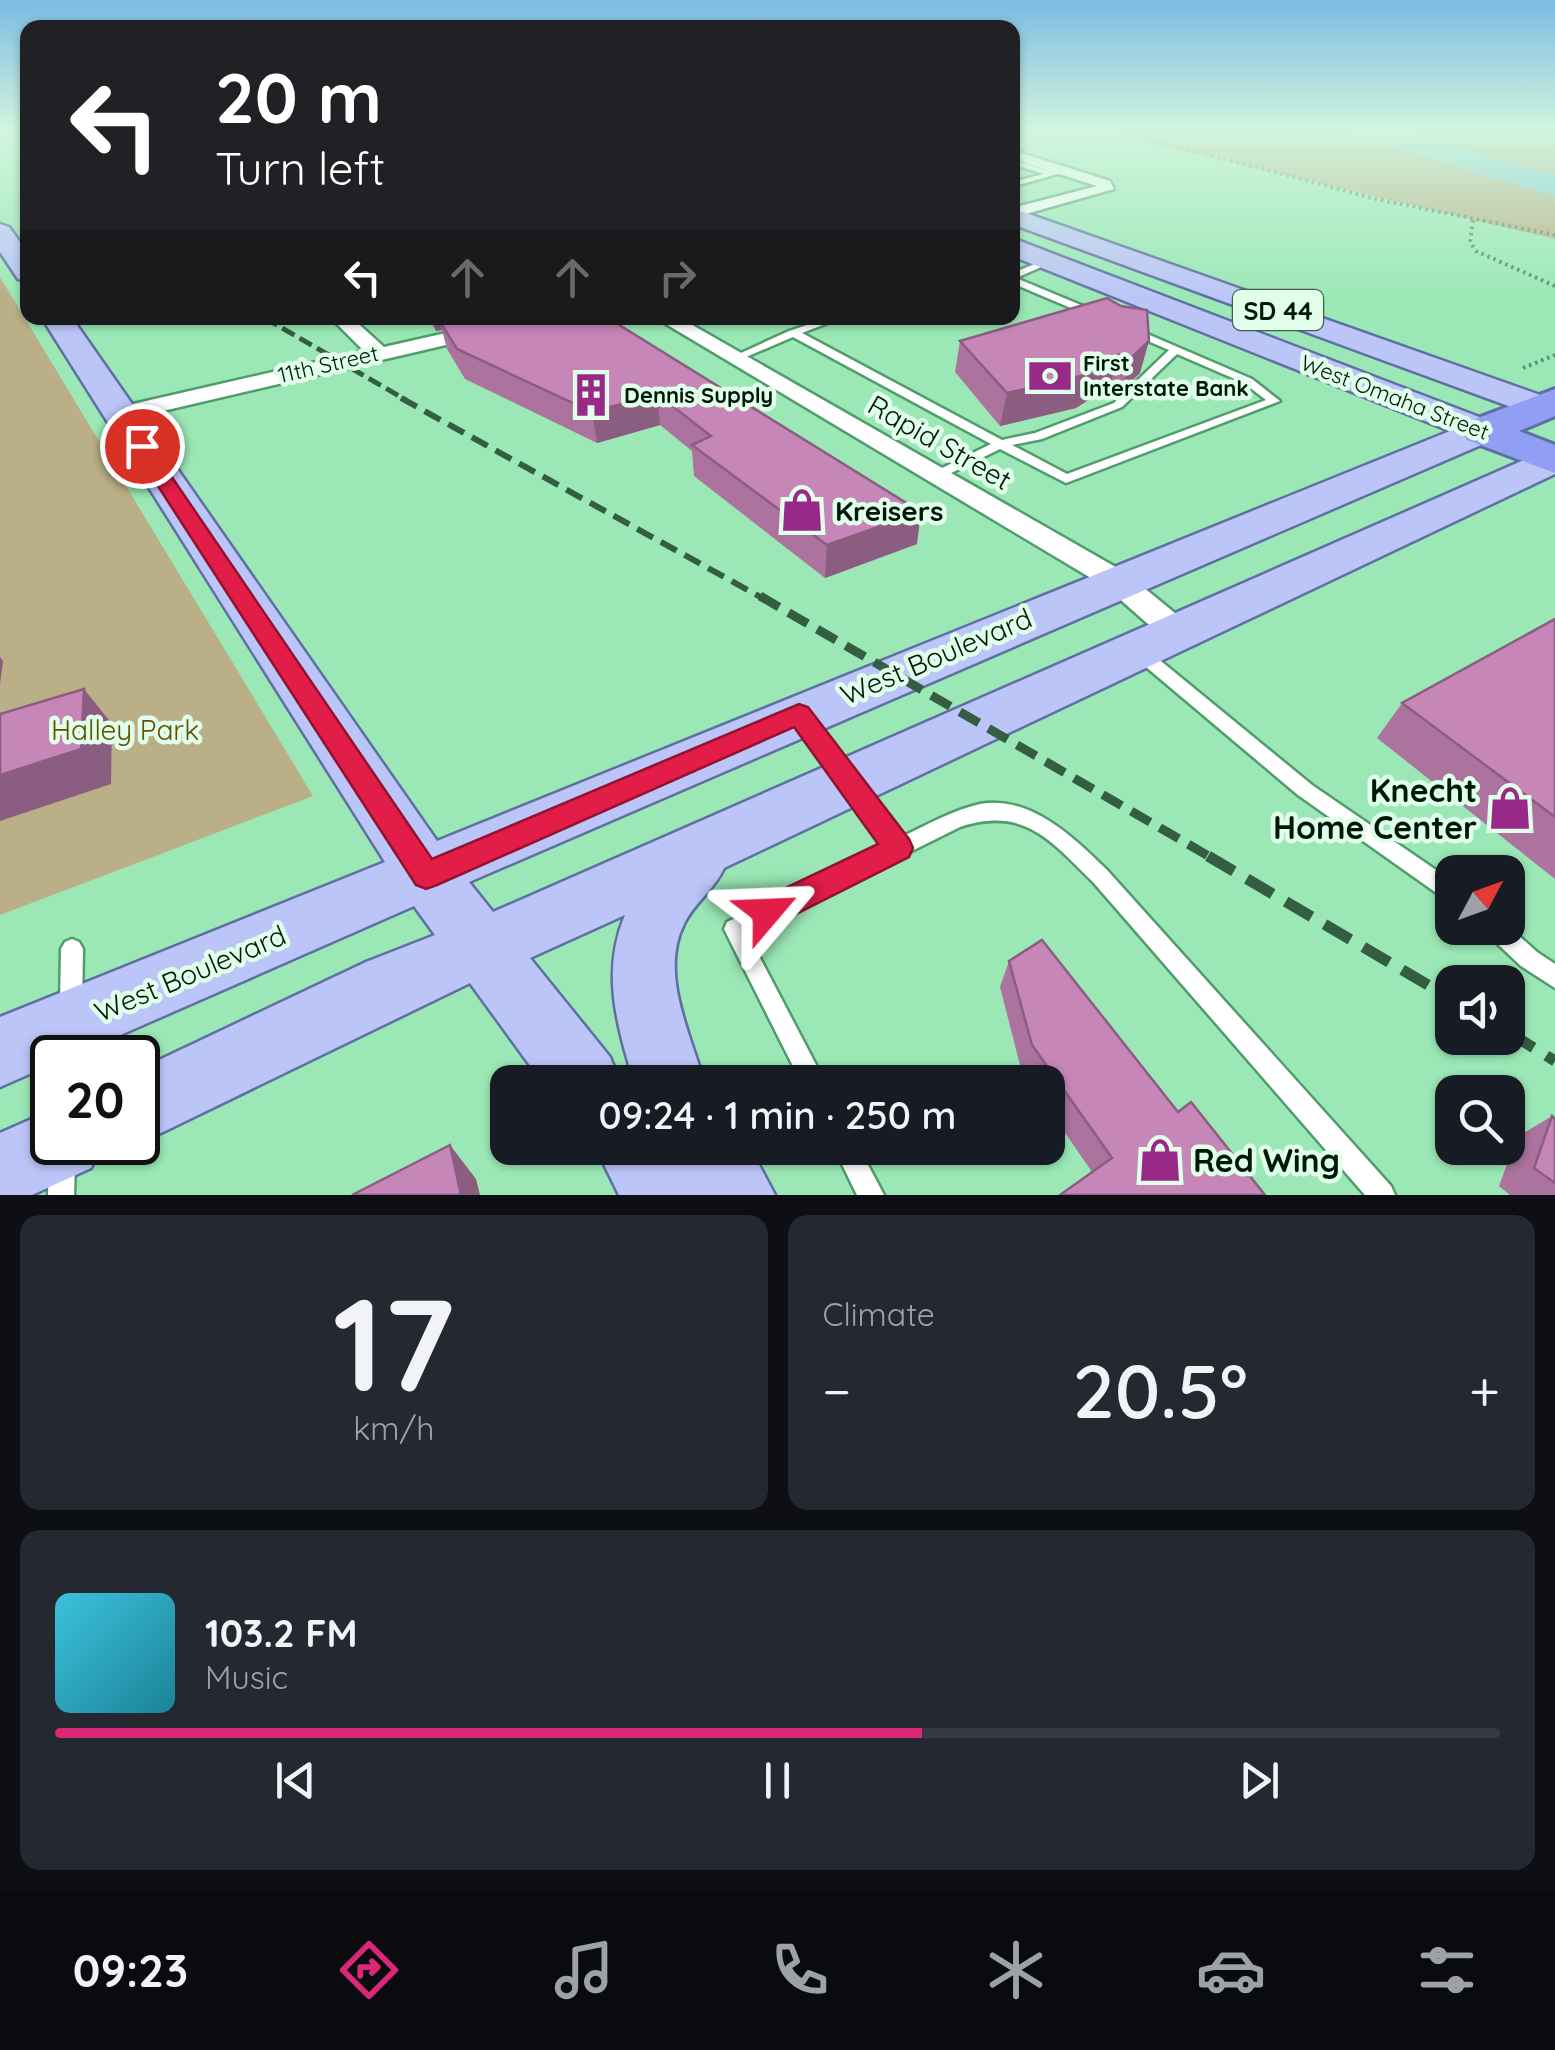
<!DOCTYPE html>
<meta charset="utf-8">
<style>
body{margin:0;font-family:Quicksand,sans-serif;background:#242831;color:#f1f3f6;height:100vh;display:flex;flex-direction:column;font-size:38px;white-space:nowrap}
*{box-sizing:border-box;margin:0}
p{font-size:32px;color:#9ea1a6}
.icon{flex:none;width:55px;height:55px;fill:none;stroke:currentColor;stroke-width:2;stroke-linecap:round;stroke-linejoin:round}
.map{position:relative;height:1195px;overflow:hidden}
.sheet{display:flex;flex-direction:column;gap:20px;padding:20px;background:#0d0f14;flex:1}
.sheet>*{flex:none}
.top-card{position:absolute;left:20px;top:20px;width:1000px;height:305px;border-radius:20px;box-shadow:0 2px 8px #0004;background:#202124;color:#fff;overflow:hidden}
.needle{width:65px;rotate:49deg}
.controls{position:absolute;left:1435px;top:855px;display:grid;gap:20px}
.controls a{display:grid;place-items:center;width:90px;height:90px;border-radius:20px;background:#171b24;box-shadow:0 2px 8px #0004;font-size:50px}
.speed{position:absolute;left:30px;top:1035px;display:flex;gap:20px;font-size:50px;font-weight:700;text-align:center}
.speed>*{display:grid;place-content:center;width:130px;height:130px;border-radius:50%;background:#171b24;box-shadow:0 2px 8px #0004;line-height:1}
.speed .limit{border:5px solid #111;border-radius:15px;background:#fff;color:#111}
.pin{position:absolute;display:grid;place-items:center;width:85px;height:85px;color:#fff;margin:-42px;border:5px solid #fff;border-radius:50%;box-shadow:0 2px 10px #0007}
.me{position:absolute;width:110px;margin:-55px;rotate:64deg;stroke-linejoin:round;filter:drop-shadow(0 0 8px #0008)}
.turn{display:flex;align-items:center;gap:35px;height:210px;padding:0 30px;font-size:45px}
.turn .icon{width:130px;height:130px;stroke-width:2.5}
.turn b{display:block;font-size:70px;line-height:85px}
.lanes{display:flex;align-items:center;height:95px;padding:0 30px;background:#0003;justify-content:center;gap:50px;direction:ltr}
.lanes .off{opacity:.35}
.big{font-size:75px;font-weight:600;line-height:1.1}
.sheet .card{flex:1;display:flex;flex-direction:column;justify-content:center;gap:15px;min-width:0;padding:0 35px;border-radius:20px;background:#242831}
.sheet .dial{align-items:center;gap:0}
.dial b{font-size:130px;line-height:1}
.song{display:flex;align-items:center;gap:30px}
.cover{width:120px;height:120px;border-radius:15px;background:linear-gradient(135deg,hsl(190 70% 55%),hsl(190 70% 35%))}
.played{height:10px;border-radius:5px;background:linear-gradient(90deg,#db2777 60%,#363941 60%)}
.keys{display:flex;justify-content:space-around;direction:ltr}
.heat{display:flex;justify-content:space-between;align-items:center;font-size:55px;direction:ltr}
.sheet .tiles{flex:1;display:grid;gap:20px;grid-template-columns:1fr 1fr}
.card:last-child{grid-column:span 2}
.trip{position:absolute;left:490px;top:1065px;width:575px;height:100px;border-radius:20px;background:#171b24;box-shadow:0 2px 8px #0004;font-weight:600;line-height:100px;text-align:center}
.tabs{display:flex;height:160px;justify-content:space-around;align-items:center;background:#090b0e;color:#9ea1a6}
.tabs .icon{width:70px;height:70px}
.tabs .current{color:#db2777}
.tabs b{font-size:45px;color:#f1f3f6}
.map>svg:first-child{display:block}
.green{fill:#baaf86}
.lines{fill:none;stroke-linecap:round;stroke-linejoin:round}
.river{fill:#7ac7da;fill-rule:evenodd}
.lane-casing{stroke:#509c6d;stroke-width:5}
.street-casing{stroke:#509c6d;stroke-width:5}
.primary-casing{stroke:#5e70a1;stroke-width:5}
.highway-casing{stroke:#5e70a1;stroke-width:6}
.path{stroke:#578d69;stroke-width:4;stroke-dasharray:2.5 4;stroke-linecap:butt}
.lane{fill:#fff;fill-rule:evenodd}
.street{fill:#fff;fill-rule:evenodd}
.primary{fill:#bcc5f8;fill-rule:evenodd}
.highway{fill:#909ff4;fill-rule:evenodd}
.rail-far3{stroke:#345e42;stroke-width:5;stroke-dasharray:14 6;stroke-linecap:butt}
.rail-far2{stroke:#345e42;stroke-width:6;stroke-dasharray:18 9;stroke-linecap:butt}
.rail-far1{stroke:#345e42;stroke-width:9;stroke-dasharray:22 11;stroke-linecap:butt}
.rail{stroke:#345e42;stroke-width:11;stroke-dasharray:30 15;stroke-linecap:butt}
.wall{fill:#ab739e}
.shaded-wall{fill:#8b5e81}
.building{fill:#c786b8;stroke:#8b5e81;stroke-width:2.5}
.route{fill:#e11d48;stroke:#92132f;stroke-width:2.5}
.labels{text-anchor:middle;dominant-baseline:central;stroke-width:9;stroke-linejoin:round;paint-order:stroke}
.far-poi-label{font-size:22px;font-weight:bold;fill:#001807;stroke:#e0fee9;text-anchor:start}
.far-street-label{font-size:22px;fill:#001807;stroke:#e0fee9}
.shield{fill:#e0fee9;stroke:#435d4b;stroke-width:2.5}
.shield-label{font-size:25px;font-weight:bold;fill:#001807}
.street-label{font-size:28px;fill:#001807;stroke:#e0fee9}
.poi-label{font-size:28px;font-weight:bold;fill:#001807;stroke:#e0fee9;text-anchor:start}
.park-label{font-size:28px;fill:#605001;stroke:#e0fee9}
.near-poi-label{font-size:32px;font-weight:bold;fill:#001807;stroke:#e0fee9;text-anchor:end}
</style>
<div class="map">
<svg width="1555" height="1195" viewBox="0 0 1555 1195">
<rect width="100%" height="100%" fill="#9be8b6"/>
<g class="green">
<path d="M1095 130H1555V239Z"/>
<path d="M0 277 313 796 0 915Z"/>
</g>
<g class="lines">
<path class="river" d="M1348 130H1397L1555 175V196L1352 136Z"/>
<g class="lane-casing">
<g id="lane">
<path d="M1012 160 1053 172 1067 168 1071 170 1012 187V182L1044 174 1012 164Z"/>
<path d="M1047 259 1055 261 1016 278 1100 313V317H1092L1012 283V273Z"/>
<path d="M828 318H841L802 333 1002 440 1035 433 1114 403 1169 350 1127 332 1126 330 1131 327 1252 379 1280 401 1066 483 1000 449 939 479 934 478 933 475 934 472 991 444 793 337 739 360 730 358 789 331ZM1177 354 1244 383 1266 400 1067 474 1012 445 1042 439 1122 407Z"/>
<path d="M1139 646 1145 648 1312 785 1452 881V901L1445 899 1298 795 1133 656 1131 652 1133 648Z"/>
<path d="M802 712 808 714 901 837C927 825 953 810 980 804 1031 795 1074 838 1107 870L1391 1186 1395 1195H1365L1093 882C1050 840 1024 806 960 827L747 933 825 1082H801L724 929 727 922 885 845 796 724 793 719 796 714Z"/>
<path d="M1508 926 1537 952 1555 964V988L1521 966 1488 935 1485 928Z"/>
<path d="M72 939 79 942 83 949 82 1005 79 1013 71 1016 63 1013 60 1005 61 949 65 942Z"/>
<path d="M834 1148H859L884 1195H857Z"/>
<path d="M62 1151 71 1155 75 1164 74 1195H48L49 1164 53 1155Z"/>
</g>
</g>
<g class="street-casing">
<g id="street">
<path d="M1012 150 1110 181 1114 189 1012 218V208L1097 186 1012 159Z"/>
<path d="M331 318H352L384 347 512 318H546L536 324 120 421 108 414 120 407 364 351Z"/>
<path d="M656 318H680L1126 573 1187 623 1192 631 1187 639 1176 642 1165 639 1106 587Z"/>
</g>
</g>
<g class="primary-casing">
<g id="primary">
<path d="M1012 208 1554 400 1555 413 1542 417 1530 414 1012 224Z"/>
<path d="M0 224 9 227 28 253V281L18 279 0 252Z"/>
<path d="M1012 238 1495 423 1500 431 1495 439 469 882 493 912 1542 452 1555 449V474L724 868C715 889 694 903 684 924 659 973 691 1035 704 1082H634C617 1025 601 972 625 915L530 958 610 1057 620 1082H542L470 983 163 1132 138 1143 137 1142 138 1070 366 962 435 935 414 906 68 1058H52V1064L0 1087V1017L385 862 42 318H72L437 841 1450 431 1012 256Z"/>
<path d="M52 1110V1142H102L91 1168 32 1195H0V1133Z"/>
<path d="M596 1148H750L775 1195H619Z"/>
</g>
</g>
<g class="highway-casing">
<path id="highway" d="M1555 389V416L1519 431 1555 445V473L1467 440 1461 431 1467 422Z"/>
</g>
<g class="path">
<path d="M1097 130 1180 147 1376 199 1555 235"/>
<path d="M1473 220 1470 242 1476 251 1555 286"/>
<path d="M1523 368 1555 355"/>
</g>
<use href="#lane" class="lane"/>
<use href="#street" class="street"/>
<use href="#primary" class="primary"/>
<use href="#highway" class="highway"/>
<path class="rail-far3" d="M265 318 406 400"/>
<path class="rail-far2" d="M401 398 764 599"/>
<path class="rail-far1" d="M760 596 1212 858"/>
<g class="rail">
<path d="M1208 856 1452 999"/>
<path d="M1508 1032 1555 1061"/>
</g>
</g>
<g class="wall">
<path d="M1107 298 1140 373 1122 390 1110 386 1076 408 1000 426 955 372 960 341Z"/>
<path d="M387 318H608L917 544 825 578 694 476 692 451 660 425 597 443 465 379 447 349 442 330 436 331 428 318 397 325Z"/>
<path d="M1555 619V879L1377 738 1402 703Z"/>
<path d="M1009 961 1178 1112 1092 1172 1048 1108V1082H1030L1021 1069 1000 987Z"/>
<path d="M1552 1116 1555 1119V1195H1510L1499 1186 1517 1137Z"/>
</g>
<g class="shaded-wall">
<path d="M395 318H428L397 325Z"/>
<path d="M432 318H497L439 320 442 330 436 331Z"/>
<path d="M1149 341 1140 373 1122 390 1131 358Z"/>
<path d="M1119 354 1110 386 1076 408 1000 426 1007 393Z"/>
<path d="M657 394 660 425 597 443 592 412Z"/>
<path d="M921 512 917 544 825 578 827 545Z"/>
<path d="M0 657 3 661 0 684Z"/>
<path d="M84 689 112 724 111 784 0 821V775Z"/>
<path d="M450 1145 476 1179 480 1195H461Z"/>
</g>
<g class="building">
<path d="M1107 298 1121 306 1147 310 1149 341 1131 358 1119 354 1085 375 1007 393 960 341Z"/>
<path d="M450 318H608L921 512 827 545 692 445 711 436 657 394 592 412 457 349 439 320Z"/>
<path d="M1555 619V817L1402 703Z"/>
<path d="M84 689 81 749 0 775V714Z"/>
<path d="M1042 940 1178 1112 1191 1102 1265 1195H1060L1112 1158 1032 1045 1009 961Z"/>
<path d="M1552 1116 1555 1119V1183L1534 1168Z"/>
<path d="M450 1145 461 1195H352Z"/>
</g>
<linearGradient id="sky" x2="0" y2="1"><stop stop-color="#7cbce2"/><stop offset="0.44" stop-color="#d2f5de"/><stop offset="1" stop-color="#d2f5de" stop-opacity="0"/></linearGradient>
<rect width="1555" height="298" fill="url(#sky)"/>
<path class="route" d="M142 440 148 442 432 859 799 704 808 707 909 839 913 848 909 857 778 923 767 927 756 923 751 912 756 902 878 844 794 727 437 885 426 889 416 885 132 446Z"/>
<defs>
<g id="bank-bare" transform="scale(3.45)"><path d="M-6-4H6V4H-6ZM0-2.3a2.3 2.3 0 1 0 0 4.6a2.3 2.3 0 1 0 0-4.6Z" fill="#992988" stroke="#e0fee9" stroke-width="2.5" paint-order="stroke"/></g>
<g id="building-bare" transform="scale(3.45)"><path d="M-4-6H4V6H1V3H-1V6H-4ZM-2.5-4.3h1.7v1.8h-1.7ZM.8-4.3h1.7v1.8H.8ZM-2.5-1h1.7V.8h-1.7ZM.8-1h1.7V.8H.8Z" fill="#992988" stroke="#e0fee9" stroke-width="2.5" paint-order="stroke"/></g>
<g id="shop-bare" transform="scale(3.45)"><path d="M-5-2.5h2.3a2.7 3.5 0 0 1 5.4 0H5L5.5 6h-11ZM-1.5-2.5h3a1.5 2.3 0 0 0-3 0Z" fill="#992988" stroke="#e0fee9" stroke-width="2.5" paint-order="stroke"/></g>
</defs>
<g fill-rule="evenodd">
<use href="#bank-bare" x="1050" y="376"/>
<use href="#building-bare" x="591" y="395"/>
<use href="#shop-bare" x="802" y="510"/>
<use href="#shop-bare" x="1510" y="808"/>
<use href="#shop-bare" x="1160" y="1160"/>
</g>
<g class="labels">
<g class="far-poi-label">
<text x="1083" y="363">First<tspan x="1083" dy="25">Interstate Bank</tspan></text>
<text x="624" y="395">Dennis Supply</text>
</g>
<g class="far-street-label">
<text transform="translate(328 364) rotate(-13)">11th Street</text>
<text transform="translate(1395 397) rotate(21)">West Omaha Street</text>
</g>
<rect class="shield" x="1233" y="290" width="90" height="40" rx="8"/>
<g class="shield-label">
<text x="1278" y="310">SD 44</text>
</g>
<g class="street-label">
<text transform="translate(940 442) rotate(30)">Rapid Street</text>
<text transform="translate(936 656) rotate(-23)">West Boulevard</text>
<text transform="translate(190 973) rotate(-23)">West Boulevard</text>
</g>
<g class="poi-label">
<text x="835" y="510">Kreisers</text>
</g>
<g class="park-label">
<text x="125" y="729">Halley Park</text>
</g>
<g class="near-poi-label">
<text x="1477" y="790">Knecht<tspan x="1477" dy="37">Home Center</tspan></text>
<text x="1193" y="1160" text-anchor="start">Red Wing</text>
</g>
</g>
</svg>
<div class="controls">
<a><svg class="needle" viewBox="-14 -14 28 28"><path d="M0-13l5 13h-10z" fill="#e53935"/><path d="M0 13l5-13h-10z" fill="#9ea1a6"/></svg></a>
<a><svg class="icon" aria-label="sound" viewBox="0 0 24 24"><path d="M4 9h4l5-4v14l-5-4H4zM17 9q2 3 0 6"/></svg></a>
<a><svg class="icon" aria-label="search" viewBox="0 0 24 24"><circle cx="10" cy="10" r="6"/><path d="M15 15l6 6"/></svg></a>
</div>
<div class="speed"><div class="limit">20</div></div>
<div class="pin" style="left:142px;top:446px;background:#d93025"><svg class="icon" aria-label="arrive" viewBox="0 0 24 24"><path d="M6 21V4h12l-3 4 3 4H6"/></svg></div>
<svg class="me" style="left:767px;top:912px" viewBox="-20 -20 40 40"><path d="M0-17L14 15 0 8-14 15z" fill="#e11d48" stroke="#fff" stroke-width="4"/></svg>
<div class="trip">09:24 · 1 min · 250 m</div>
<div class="top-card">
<div class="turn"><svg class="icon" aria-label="left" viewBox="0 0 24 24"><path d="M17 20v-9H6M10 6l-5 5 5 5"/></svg><div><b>20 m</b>Turn left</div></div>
<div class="lanes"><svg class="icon" aria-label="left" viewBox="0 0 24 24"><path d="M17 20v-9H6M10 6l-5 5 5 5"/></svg><svg class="icon off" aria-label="ahead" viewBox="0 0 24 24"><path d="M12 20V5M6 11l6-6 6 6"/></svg><svg class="icon off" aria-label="ahead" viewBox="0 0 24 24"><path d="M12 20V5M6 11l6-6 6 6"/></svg><svg class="icon off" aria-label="right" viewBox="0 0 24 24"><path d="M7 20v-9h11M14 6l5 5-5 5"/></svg></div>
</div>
</div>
<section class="sheet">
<div class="tiles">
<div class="card dial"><b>17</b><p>km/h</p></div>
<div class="card"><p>Climate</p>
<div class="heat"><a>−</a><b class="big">20.5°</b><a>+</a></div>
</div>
<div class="card">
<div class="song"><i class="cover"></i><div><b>103.2 FM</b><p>Music</p></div></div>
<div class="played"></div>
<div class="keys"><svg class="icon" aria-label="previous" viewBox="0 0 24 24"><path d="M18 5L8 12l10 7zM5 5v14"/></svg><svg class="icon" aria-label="pause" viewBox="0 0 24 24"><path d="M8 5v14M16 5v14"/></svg><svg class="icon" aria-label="next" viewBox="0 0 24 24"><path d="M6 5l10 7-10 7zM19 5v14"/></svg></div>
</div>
</div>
</section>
<nav class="tabs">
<b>09:23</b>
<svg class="icon current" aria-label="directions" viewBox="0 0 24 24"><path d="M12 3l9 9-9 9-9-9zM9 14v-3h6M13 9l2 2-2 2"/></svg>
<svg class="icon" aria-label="music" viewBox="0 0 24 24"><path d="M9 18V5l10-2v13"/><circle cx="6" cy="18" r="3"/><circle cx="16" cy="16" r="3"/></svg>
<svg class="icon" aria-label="phone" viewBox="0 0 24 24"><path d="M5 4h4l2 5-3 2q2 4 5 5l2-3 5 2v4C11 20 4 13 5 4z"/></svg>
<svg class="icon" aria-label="climate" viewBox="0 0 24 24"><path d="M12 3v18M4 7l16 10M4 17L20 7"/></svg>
<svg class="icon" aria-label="car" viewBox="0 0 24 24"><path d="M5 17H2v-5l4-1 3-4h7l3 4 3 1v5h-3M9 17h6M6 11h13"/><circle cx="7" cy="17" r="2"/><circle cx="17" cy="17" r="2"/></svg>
<svg class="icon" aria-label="filters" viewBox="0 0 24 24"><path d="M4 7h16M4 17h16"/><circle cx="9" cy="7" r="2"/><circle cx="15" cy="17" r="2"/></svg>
</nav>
